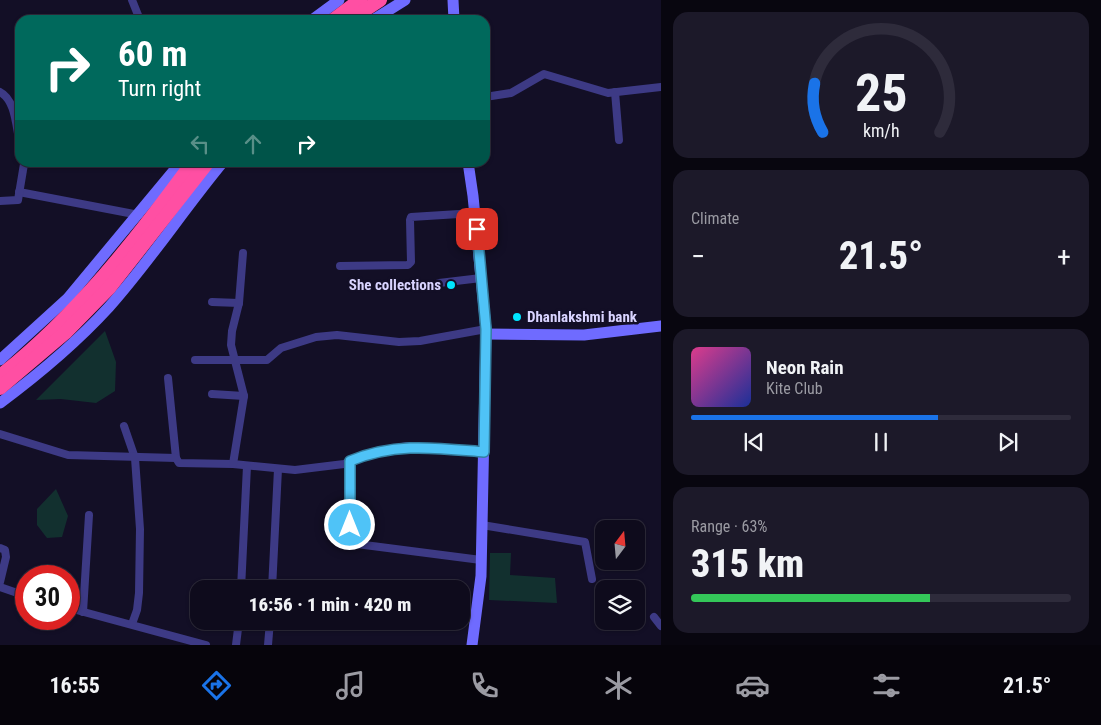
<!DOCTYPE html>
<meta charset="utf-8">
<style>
body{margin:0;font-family:"Roboto Condensed",sans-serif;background:#1c1929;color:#f1f3f6;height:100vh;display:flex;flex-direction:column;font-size:19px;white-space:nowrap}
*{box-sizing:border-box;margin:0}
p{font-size:16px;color:#9b9ba3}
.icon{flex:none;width:28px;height:28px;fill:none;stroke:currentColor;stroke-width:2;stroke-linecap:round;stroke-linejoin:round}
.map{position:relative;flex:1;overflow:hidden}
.drawer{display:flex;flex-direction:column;gap:12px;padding:12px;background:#08060f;width:440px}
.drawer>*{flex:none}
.guide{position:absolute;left:15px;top:15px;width:475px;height:152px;border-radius:15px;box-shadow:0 1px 4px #0004,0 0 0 1px #2e2b3b;background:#00695c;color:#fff;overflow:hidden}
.needle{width:32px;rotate:16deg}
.buttons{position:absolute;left:595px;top:520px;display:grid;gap:10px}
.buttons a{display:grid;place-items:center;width:50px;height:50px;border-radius:10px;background:#0e0b1c;box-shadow:0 1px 4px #0004,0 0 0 1px #2e2b3b;font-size:25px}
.speed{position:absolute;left:15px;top:565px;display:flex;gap:10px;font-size:25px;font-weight:700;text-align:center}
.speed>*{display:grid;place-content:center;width:65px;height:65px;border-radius:50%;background:#0e0b1c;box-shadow:0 1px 4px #0004,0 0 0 1px #2e2b3b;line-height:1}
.speed .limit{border:8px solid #d22;background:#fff;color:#111}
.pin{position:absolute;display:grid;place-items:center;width:42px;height:42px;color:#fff;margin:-21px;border-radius:10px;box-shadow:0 2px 8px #0006}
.me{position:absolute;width:55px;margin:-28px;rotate:0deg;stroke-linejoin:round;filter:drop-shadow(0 0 4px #0008)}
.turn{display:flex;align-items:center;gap:18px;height:105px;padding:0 20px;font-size:22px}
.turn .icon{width:65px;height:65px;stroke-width:2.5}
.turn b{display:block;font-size:35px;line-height:42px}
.lanes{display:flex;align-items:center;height:48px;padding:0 20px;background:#0003;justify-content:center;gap:25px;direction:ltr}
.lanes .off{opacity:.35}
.big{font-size:38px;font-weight:800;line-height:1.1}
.drawer .tile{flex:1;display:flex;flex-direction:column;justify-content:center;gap:8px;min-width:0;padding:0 18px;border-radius:15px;background:#1c1929}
.drawer .dial{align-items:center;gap:0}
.dial svg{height:130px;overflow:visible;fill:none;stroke:#2e2b3b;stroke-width:7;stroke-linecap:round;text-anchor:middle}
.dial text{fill:#f1f3f6;stroke:none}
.song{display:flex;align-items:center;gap:15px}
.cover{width:60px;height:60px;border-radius:8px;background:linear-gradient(135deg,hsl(330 70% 55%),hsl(230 70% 35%))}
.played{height:5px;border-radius:2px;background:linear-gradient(90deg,#1a73e8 65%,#2e2b3b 65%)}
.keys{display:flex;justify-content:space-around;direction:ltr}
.heat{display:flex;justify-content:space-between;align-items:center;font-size:28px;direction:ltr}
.charge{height:8px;border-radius:4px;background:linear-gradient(90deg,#34c759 63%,#2e2b3b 0)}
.trip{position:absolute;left:190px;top:580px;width:280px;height:50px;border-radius:15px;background:#0e0b1c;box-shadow:0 1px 4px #0004,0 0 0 1px #2e2b3b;font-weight:800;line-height:50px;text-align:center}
.dock{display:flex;height:80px;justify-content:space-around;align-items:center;background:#06040b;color:#9b9ba3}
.dock .icon{width:35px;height:35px}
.dock .selected{color:#1a73e8}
.dock b{font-size:22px;color:#f1f3f6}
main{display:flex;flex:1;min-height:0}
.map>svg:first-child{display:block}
.green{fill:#12302f}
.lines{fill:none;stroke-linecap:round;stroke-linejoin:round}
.street{stroke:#3d3a85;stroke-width:8}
.secondary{stroke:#6f6bff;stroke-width:11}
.highway{stroke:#ff4fa3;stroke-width:14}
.route-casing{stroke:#337fa1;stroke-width:12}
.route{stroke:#4fc3f7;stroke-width:9}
.poi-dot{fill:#00e5ff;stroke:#130f26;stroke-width:2}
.labels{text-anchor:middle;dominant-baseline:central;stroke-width:5;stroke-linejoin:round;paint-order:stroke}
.poi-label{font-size:15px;font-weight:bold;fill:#d9d4ff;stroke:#130f26;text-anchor:end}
</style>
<main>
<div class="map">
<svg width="661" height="645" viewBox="0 0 661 645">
<rect width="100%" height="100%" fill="#130f26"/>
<g class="green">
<path d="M105 331 116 362 115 391 96 403 61 399 36 400Z"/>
<path d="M56 489 68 516 62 537 47 538 37 525V509Z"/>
<path d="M490 553H511L510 575 555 578 557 603 489 600Z"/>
</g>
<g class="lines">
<g class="street">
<path d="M132 0 140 20"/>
<path d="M0 92C16 100 16 128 20 144"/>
<path d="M615 92 619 140"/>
<path d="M485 97 511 93 544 74 608 93 661 87"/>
<path d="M19 192 139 215"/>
<path d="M0 201 18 200 24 164 33 162"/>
<path d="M340 266 408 265 411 262 410 220 411 217 475 213"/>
<path d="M439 283 481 278"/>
<path d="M212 302 239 303"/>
<path d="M195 360H267L281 348 316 337 337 335 399 342 420 341 486 329"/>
<path d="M168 378 176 458"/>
<path d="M212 394 244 396"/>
<path d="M124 426 135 458 140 529 139 593 137 610 132 624"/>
<path d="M0 434 68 455 176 458 179 463 233 464 295 470 344 464 377 451 408 446 484 452"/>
<path d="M350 461 349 543 481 560"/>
<path d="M233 464 244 396 231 345 232 331 239 303 243 253"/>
<path d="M482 525 585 542 592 579"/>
<path d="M0 548 5 550 6 557 0 582"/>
<path d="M0 587 26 596"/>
<path d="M241 589 247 466"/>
<path d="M272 589 278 469"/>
<path d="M69 608 206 645"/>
<path d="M83 612 89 515"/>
<path d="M654 617 661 626"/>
<path d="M236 645 239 621"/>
<path d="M268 645 270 621"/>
</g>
<g class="secondary">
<path d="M453 0 454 20"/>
<path d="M312 20 339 0"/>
<path d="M373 20 405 0"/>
<path d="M468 162 473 196 486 329 481 576 472 645"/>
<path d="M486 334 584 335 661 326"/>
<path d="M0 360 68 298 181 162"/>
<path d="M0 403C39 374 76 343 109 307 150 261 184 209 223 162"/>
</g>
<g class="highway">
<path d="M333 20 360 0"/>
<path d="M350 20 380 0"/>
<path d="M0 376C76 316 136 240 193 162"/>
<path d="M0 388 65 333 110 287 208 162"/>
</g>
</g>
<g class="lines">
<g class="route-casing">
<path id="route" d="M350 525V461C396 442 436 448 484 452L486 329 477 229"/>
</g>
<use href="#route" class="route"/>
</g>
<g class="poi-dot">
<circle cx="451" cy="285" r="5"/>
<circle cx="517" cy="317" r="5"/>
</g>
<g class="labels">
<g class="poi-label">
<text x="441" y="285">She collections</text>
<text x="527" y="317" text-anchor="start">Dhanlakshmi bank</text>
</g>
</g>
</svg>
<div class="buttons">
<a><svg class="needle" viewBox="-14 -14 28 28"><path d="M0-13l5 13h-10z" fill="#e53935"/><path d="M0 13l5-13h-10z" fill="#9b9ba3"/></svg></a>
<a><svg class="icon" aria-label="layers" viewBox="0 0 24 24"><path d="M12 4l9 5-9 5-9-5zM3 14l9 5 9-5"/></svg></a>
</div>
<div class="speed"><div class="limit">30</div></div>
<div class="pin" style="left:477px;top:229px;background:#d93025"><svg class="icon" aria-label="arrive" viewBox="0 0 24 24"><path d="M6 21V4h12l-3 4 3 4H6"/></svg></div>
<svg class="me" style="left:350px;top:525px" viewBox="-20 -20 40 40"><circle r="17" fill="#4fc3f7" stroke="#fff" stroke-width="3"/><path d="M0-11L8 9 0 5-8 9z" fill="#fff"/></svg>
<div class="trip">16:56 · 1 min · 420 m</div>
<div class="guide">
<div class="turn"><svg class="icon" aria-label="right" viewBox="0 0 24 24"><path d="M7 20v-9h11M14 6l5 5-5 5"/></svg><div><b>60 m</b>Turn right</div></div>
<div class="lanes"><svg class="icon off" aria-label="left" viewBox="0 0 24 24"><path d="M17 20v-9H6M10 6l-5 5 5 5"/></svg><svg class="icon off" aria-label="ahead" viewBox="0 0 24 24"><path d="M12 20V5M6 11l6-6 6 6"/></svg><svg class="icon" aria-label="right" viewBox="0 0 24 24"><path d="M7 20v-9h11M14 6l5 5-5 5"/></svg></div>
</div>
</div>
<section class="drawer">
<div class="tile dial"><svg viewBox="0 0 100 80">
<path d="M14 69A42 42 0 1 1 86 69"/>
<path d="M14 69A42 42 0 0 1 9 39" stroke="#1a73e8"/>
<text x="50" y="56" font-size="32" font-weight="700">25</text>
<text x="50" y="72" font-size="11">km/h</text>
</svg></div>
<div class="tile"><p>Climate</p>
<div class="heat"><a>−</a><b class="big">21.5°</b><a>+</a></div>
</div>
<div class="tile">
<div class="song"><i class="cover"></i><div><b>Neon Rain</b><p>Kite Club</p></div></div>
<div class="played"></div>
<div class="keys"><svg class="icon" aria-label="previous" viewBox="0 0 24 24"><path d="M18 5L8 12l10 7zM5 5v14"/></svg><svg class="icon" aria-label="pause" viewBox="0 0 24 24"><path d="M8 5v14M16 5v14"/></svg><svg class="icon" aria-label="next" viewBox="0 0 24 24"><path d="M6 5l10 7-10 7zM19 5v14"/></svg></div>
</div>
<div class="tile"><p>Range · 63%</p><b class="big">315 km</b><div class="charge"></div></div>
</section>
</main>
<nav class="dock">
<b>16:55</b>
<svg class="icon selected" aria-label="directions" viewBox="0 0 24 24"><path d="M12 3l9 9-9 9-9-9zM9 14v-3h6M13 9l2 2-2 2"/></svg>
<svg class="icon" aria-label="music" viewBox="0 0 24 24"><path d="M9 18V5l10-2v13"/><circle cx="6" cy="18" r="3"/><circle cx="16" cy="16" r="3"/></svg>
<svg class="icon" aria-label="phone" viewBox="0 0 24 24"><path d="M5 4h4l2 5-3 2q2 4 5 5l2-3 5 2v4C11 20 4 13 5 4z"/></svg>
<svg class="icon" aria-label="climate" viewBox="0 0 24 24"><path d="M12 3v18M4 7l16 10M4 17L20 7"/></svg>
<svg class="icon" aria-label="car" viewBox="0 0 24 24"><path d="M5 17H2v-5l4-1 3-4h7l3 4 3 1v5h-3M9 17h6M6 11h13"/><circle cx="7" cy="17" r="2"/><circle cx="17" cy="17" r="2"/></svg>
<svg class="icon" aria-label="filters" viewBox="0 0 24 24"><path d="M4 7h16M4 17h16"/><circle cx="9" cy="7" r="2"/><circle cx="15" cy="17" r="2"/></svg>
<b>21.5°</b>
</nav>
